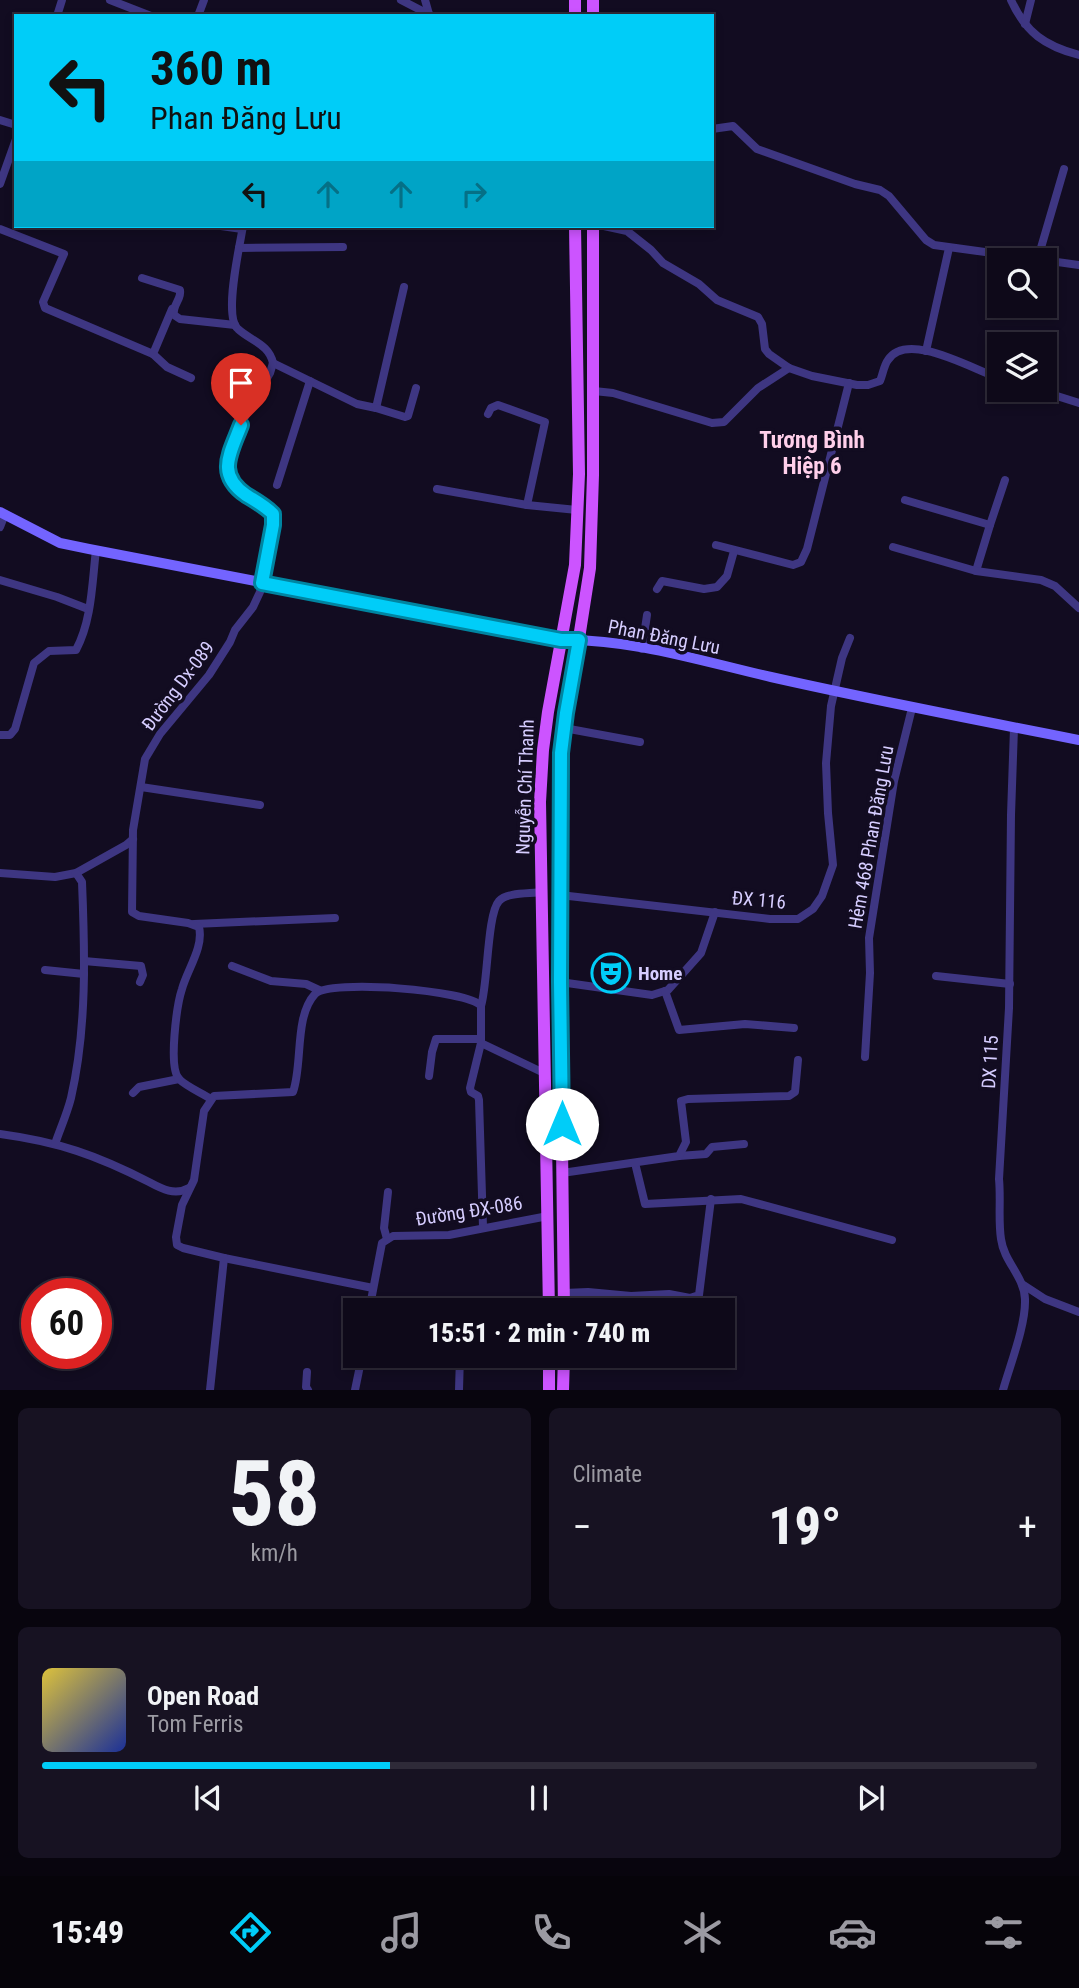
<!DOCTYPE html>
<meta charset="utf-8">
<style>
body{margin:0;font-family:"Roboto Condensed",sans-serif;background:#171222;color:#f1f3f6;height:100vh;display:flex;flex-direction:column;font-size:26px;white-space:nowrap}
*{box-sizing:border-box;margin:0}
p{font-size:23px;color:#9b9aa2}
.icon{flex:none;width:38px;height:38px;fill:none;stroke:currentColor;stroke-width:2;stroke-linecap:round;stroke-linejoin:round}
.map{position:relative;height:1390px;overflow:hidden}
.sheet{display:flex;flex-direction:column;gap:18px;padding:18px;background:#08050e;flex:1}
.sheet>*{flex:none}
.banner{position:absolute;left:14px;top:14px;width:700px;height:214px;border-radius:0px;box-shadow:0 4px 10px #0003,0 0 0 2px #2e2a38;background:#00cdf8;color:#111;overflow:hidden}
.buttons{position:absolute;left:987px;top:248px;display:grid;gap:14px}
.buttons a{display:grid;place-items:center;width:70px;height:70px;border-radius:0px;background:#0e0919;box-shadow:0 4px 10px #0003,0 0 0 2px #2e2a38;font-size:35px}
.speed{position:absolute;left:21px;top:1278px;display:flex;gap:14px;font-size:35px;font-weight:700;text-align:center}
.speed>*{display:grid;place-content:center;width:91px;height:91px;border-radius:50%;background:#0e0919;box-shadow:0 4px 10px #0003,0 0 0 2px #2e2a38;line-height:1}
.speed .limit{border:10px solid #d22;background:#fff;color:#111}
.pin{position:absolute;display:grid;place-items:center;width:60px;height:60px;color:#fff;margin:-72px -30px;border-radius:50% 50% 50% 0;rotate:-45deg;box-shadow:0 0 7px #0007}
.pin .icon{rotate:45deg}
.me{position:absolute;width:77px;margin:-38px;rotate:0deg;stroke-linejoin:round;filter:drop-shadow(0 0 5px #0008)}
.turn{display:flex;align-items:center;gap:24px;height:147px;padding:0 21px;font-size:32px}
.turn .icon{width:91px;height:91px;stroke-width:2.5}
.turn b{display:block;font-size:49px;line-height:60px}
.lanes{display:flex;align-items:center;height:66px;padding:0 21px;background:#0003;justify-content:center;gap:35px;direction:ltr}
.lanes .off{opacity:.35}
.big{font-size:52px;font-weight:800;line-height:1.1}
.sheet .tile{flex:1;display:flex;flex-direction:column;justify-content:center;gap:10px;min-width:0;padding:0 24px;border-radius:10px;background:#171222}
.sheet .dial{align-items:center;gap:0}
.dial b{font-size:91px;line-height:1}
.song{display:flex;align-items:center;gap:21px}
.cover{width:84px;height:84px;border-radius:10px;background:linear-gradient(135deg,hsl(50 70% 55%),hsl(230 70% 35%))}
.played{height:7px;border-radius:4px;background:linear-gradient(90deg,#00cdf8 35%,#2e2a38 35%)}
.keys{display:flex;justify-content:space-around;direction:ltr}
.heat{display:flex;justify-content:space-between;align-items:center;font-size:38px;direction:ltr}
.sheet .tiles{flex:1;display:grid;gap:18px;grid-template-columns:1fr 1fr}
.tile:last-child{grid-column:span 2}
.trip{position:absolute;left:343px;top:1298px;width:392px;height:70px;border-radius:0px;background:#0e0919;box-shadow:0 4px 10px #0003,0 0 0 2px #2e2a38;font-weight:800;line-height:70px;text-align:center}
.dock{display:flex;height:112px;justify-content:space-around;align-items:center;background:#06040a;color:#9b9aa2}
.dock .icon{width:49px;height:49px}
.dock .on{color:#00cdf8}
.dock b{font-size:32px;color:#f1f3f6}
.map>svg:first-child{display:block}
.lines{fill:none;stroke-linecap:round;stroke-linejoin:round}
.street{stroke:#3e3682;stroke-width:8}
.secondary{stroke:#7364ff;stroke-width:10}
.primary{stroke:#cc54ff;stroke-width:12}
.route-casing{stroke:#0085a1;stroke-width:18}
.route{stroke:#00cdf8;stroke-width:12}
.labels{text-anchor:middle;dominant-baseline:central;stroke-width:7;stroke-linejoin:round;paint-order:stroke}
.street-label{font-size:19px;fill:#d6cdff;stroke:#120c21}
.poi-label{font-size:19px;font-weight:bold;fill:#d6cdff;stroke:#120c21;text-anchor:start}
.quarter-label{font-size:23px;font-weight:bold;fill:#ffcfea;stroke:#120c21}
</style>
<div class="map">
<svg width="1079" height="1390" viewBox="0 0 1079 1390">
<rect width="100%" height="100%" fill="#120c21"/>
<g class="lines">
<g class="street">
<path d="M110 0 151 16"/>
<path d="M401 0 432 16"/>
<path d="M425 0 429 14"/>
<path d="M1011 0C1026 33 1045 46 1079 55"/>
<path d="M57 16 62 0"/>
<path d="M198 16 204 0"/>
<path d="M1025 24 1031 0"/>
<path d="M0 120 16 125"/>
<path d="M712 129 733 126 757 149 855 184 880 190 889 196 926 240 934 245 1079 265"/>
<path d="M0 184 16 139"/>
<path d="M221 226 242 229"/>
<path d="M604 226 627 231 651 250 663 263 699 284 717 300 758 317 762 324 765 349 769 354 789 368 812 376 857 385H868L880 381C883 374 884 365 888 360 907 330 974 370 999 378"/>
<path d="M0 229 64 254 43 302 45 308 153 354"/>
<path d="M239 248 343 247"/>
<path d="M1038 258 1064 169"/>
<path d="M142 278 180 290C182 299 172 305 174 315L180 319 235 325"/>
<path d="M172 309 153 354 167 367 191 378"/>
<path d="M926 351 949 248"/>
<path d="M273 363 357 404 376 408 404 287"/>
<path d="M1038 390 1079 403"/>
<path d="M594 391 613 393 712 423 724 422 758 388 789 368"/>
<path d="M376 408 405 417 408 416 416 388"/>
<path d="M488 414 491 408 498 405 545 422 527 505"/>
<path d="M277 485 310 381"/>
<path d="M437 489 527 505 577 510"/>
<path d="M905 500 990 525 976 571"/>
<path d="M990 525 1005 480"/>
<path d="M0 527 5 514"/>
<path d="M716 545 793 565 801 562 807 549 849 383"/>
<path d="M893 547 976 571 1041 580 1055 586 1079 608"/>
<path d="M0 580 57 597 88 609"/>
<path d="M657 589 662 581 704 589 717 587 727 576 734 551"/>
<path d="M642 649 647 615"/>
<path d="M564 728 640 742"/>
<path d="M0 735H10L15 729 34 663 49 651 76 650C92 620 92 583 96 550"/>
<path d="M141 787 260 805"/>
<path d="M0 873 55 877 76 873 126 845 133 839"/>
<path d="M560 895 770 919H798L813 909 822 896 833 865 828 813 826 763 831 706 842 658 850 638"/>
<path d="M194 924 335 918"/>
<path d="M84 961 141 966 143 975 140 982"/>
<path d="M232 966 271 981 306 984 319 990"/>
<path d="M45 970 84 974"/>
<path d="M936 976 1010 984"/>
<path d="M560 982 652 995 668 990 701 953 715 912"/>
<path d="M665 991 679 1030 745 1024 794 1028"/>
<path d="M481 1006C488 984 487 914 499 901 507 892 530 894 542 892"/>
<path d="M481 1043 470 1088 471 1092 478 1096 479 1100 483 1227"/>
<path d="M865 1057 870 973 869 938 894 781 912 708"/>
<path d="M429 1076 432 1052 436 1039H481"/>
<path d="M133 1093 139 1087 179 1079"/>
<path d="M211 1099C202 1093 187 1087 179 1079 168 1067 177 1004 182 989 187 970 204 947 199 927L188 923 139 916 132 912 133 830 145 759 160 734 209 675 230 642 235 630 253 607 260 592 273 525V515C262 502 245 498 234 486 212 462 257 396 270 373L273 363C269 344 251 341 238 329 223 317 240 245 243 226"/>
<path d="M0 1134C59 1142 96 1155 149 1182 162 1189 175 1196 189 1188"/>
<path d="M55 1144C60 1129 67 1114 71 1098 87 1028 85 954 82 882L76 873"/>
<path d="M679 1156 706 1154 712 1147 744 1144"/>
<path d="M635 1163 645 1204 741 1199 892 1240"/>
<path d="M562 1173 679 1156 686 1142 681 1101 688 1099 789 1096 795 1092 798 1060"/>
<path d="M387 1239 384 1228 388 1192"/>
<path d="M224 1258 373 1288"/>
<path d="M1022 1284 1045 1299 1079 1312"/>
<path d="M564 1293 588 1292 631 1296 669 1294 690 1298 699 1295 711 1199"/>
<path d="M449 1300 452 1311"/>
<path d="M369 1311 382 1243 393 1236 449 1235 548 1216"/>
<path d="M307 1372 306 1387 308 1390"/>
<path d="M210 1390 224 1258 183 1248 177 1245 176 1237 182 1205 194 1180 204 1111 214 1096 293 1092C303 1064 294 1017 315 994 329 979 469 990 481 1006V1043L546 1074"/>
<path d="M355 1390 362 1356"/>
<path d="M459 1390 460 1356"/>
<path d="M1003 1390C1010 1365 1026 1325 1025 1299 1024 1276 1004 1262 1001 1239 998 1220 1001 1199 999 1179L1009 1008 1011 815 1014 728"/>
</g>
<path class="secondary" d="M0 512 60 543 89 549 561 640C629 638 705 662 771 677 873 700 976 720 1079 740"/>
<g class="primary">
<path d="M593 0V16"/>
<path d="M575 16V0"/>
<path d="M549 1311 540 802 543 750 548 712 575 565 579 474 575 226"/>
<path d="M564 1311 560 982 561 753 590 568 593 475V226"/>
<path d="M549 1390V1356"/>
<path d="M563 1390 564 1356"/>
</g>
</g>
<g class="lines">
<g class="route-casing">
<path id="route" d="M241 425C230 454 216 474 246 495 256 501 265 506 273 514V525L262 583 561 640H579L566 713 561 753 560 982 562 1124"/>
</g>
<use href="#route" class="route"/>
</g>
<defs>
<g id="theatre-ring" transform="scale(2.0125)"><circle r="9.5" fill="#120c21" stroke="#00cdf8" stroke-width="1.5"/><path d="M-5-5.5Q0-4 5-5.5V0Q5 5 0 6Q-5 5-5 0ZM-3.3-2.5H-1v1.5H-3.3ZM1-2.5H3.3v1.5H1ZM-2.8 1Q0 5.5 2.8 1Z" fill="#00cdf8"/></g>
</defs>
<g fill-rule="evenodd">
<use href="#theatre-ring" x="611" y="973"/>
</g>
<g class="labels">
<g class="street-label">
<text transform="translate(664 637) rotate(11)">Phan Đăng Lưu</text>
<text transform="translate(178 686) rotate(-53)">Đường Dx-089</text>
<text transform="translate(525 787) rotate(-88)">Nguyễn Chí Thanh</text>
<text transform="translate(871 837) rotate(-80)">Hẻm 468 Phan Đăng Lưu</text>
<text transform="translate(759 900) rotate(5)">ĐX 116</text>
<text transform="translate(990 1062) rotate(-87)">DX 115</text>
<text transform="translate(469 1211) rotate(-9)">Đường ĐX-086</text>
</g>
<g class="poi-label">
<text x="638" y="973">Home</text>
</g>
<g class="quarter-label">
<text x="812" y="440">Tương Bình<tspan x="812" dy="26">Hiệp 6</tspan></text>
</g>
</g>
</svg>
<div class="buttons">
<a><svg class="icon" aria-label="search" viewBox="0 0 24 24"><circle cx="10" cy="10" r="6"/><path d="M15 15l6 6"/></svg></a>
<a><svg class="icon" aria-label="layers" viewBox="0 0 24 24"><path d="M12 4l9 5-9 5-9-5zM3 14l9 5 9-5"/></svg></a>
</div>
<div class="speed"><div class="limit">60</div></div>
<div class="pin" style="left:241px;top:425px;background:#d93025"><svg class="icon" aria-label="arrive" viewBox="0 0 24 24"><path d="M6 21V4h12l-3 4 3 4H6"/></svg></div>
<svg class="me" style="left:562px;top:1124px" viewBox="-20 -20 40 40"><circle r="19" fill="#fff"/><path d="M0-13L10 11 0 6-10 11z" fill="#00cdf8"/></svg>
<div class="trip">15:51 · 2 min · 740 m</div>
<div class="banner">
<div class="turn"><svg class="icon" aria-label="left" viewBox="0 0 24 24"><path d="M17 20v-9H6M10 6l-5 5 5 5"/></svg><div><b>360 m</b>Phan Đăng Lưu</div></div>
<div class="lanes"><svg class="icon" aria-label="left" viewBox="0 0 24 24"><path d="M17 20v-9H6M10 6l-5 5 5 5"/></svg><svg class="icon off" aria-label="ahead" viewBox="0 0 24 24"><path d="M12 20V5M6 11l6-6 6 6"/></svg><svg class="icon off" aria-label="ahead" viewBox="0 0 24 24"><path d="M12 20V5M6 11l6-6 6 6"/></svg><svg class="icon off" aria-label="right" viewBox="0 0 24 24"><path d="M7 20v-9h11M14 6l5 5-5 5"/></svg></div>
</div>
</div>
<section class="sheet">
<div class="tiles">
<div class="tile dial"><b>58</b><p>km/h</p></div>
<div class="tile"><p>Climate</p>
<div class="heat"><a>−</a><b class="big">19°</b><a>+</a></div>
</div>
<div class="tile">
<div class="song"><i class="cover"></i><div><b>Open Road</b><p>Tom Ferris</p></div></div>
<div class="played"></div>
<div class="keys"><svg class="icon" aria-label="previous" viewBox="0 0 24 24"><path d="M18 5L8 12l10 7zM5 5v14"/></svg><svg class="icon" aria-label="pause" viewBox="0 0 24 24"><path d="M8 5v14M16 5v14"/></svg><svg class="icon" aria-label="next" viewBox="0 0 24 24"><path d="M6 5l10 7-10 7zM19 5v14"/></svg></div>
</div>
</div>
</section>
<nav class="dock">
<b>15:49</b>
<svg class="icon on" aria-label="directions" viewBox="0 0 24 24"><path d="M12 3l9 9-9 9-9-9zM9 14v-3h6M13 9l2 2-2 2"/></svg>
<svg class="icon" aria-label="music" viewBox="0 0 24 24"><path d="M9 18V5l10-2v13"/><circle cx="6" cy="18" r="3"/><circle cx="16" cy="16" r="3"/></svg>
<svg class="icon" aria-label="phone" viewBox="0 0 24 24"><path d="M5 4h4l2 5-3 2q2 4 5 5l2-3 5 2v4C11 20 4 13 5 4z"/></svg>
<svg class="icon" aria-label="climate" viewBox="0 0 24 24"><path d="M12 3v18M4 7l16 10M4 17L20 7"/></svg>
<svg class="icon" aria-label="car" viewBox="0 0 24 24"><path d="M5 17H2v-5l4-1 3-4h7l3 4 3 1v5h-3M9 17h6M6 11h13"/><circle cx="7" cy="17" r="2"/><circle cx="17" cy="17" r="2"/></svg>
<svg class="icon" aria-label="filters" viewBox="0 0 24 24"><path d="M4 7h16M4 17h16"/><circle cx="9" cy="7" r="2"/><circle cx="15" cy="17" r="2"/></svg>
</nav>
